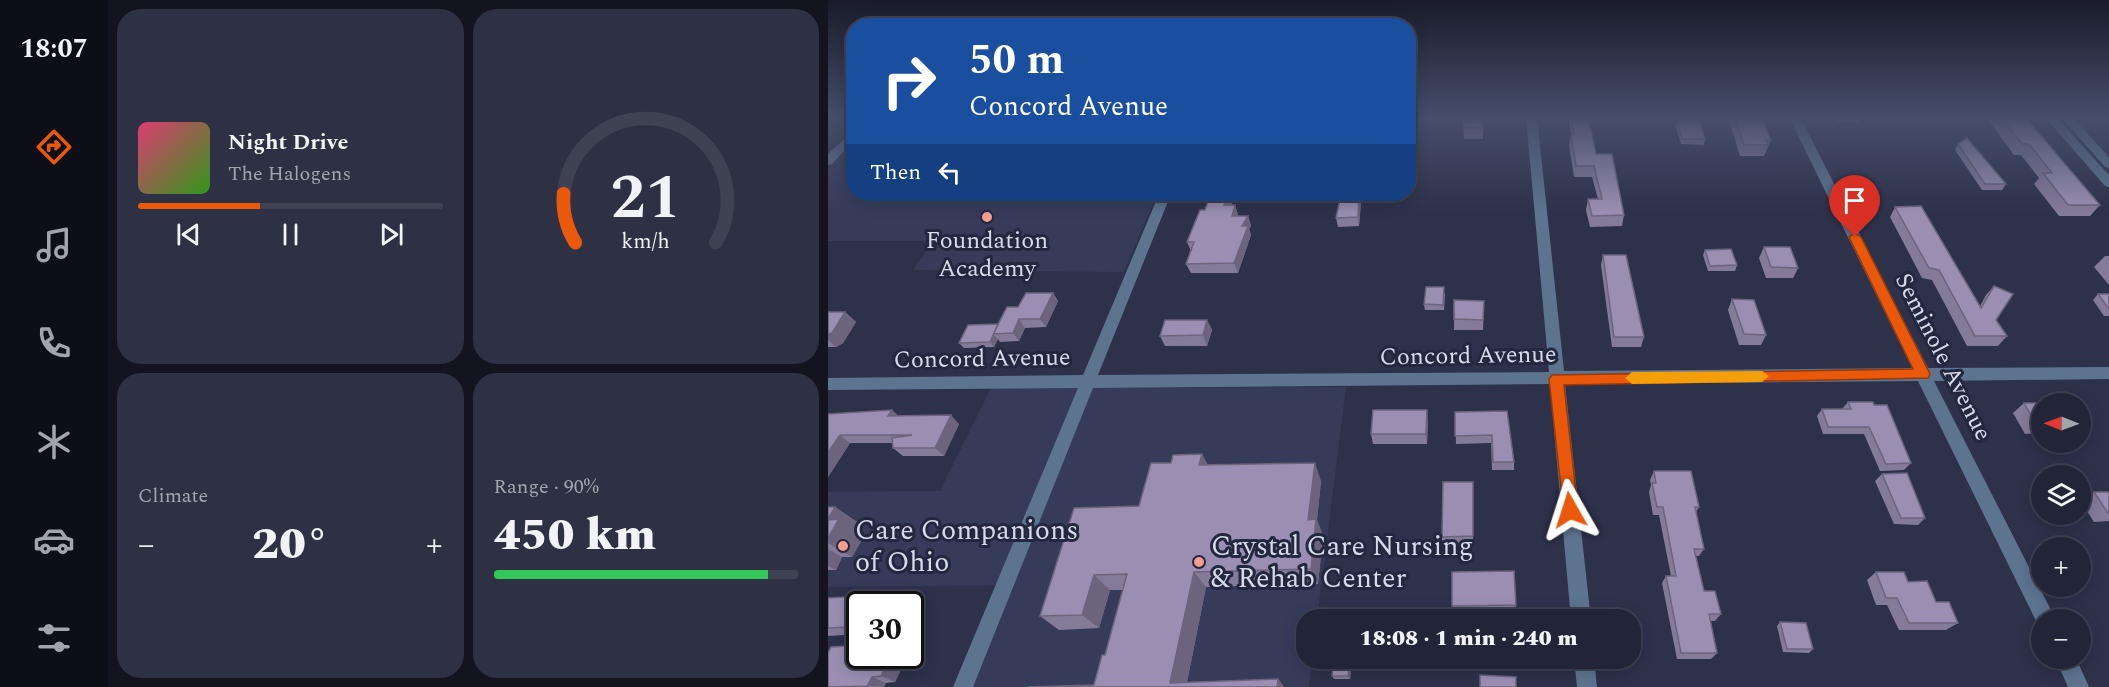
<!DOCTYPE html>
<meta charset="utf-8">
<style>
body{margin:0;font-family:Spectral,serif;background:#2e3143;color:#f1f3f6;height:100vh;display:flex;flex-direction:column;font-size:22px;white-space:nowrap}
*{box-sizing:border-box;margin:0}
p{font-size:20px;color:#a2a5ae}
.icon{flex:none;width:33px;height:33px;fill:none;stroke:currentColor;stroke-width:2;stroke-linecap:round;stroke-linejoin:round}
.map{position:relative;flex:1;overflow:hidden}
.drawer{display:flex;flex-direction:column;gap:9px;padding:9px;background:#13141f;width:720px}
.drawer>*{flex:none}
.top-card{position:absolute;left:18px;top:18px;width:570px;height:183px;border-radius:24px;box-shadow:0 3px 15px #0003,0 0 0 2px #3f4253;background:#1a4fa0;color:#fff;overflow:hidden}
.needle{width:39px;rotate:271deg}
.controls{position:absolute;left:1203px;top:393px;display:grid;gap:12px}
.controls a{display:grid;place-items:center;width:60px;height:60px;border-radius:50%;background:#222538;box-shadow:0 3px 15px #0003,0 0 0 2px #3f4253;font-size:30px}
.speed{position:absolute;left:18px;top:591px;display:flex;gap:12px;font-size:30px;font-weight:700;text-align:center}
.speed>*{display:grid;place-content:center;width:78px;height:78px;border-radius:50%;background:#222538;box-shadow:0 3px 15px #0003,0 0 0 2px #3f4253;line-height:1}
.speed .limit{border:3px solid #111;border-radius:9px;background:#fff;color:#111}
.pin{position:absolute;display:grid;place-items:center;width:51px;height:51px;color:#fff;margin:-62px -26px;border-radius:50% 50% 50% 0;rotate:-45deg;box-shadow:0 0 6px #0007}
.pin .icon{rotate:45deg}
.me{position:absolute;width:66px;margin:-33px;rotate:354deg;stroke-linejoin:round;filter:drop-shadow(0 0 4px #0008)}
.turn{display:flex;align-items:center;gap:21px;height:126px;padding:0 24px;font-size:27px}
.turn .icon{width:78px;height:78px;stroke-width:2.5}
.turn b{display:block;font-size:42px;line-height:51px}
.then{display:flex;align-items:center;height:57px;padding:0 24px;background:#0003;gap:12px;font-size:22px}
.big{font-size:45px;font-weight:800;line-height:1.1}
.drawer .tile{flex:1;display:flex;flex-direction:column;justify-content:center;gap:9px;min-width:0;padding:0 21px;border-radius:24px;background:#2e3143}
.drawer .dial{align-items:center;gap:0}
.dial svg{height:156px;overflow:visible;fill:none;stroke:#3f4253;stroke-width:7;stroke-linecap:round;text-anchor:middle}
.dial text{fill:#f1f3f6;stroke:none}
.song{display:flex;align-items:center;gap:18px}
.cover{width:72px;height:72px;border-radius:9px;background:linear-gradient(135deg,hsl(340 70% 55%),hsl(110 70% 35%))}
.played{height:6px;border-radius:3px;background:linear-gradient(90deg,#ea580c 40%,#3f4253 40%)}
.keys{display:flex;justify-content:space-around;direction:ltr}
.heat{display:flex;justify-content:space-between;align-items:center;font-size:33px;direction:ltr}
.charge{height:9px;border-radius:4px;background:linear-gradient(90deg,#34c759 90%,#3f4253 0)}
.drawer .tiles{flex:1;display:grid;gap:9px;grid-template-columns:repeat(2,1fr)}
.trip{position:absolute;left:468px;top:609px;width:345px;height:60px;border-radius:24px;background:#222538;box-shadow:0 3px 15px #0003,0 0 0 2px #3f4253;font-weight:800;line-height:60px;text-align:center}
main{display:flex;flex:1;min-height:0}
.tabs{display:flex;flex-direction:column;width:108px;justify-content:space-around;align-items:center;background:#0e0f16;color:#a2a5ae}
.tabs .icon{width:42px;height:42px}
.tabs .active{color:#ea580c}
.tabs b{font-size:27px;color:#f1f3f6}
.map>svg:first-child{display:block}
.built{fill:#363b5a}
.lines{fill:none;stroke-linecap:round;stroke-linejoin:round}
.minor{fill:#5d748f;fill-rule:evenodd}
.wall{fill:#847b99}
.shaded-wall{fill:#6c647d}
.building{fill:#9a8fb2;stroke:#6c647d;stroke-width:1.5}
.route{fill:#ea580c;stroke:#983908;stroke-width:1.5}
.slow{fill:#f59e0b}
.poi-dot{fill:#f59d8e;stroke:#23273f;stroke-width:2}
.labels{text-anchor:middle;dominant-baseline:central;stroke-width:6;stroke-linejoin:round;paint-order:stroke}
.poi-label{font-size:24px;fill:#d6daea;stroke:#23273f}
.street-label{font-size:24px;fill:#d6daea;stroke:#23273f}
.near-poi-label{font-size:28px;fill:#d6daea;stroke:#23273f;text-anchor:start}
</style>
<main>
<nav class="tabs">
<b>18:07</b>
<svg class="icon active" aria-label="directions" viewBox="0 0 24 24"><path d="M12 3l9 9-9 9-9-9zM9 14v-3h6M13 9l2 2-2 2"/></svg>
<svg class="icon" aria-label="music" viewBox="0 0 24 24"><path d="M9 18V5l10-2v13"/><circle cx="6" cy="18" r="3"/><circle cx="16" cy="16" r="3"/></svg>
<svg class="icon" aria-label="phone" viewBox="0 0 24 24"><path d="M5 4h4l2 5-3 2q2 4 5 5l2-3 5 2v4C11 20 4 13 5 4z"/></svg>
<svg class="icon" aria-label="climate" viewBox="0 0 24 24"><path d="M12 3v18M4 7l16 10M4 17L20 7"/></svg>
<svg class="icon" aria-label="car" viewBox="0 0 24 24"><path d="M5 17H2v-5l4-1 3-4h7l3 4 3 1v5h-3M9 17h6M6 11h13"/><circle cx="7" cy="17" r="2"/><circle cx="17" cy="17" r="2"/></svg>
<svg class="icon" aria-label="filters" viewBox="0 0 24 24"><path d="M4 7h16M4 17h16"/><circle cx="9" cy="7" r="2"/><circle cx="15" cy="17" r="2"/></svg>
</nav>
<section class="drawer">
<div class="tiles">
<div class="tile">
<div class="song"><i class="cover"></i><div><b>Night Drive</b><p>The Halogens</p></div></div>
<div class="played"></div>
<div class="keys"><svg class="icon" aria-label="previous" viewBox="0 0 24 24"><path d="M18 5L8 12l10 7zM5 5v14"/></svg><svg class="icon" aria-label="pause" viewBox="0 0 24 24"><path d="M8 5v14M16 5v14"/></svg><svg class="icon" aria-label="next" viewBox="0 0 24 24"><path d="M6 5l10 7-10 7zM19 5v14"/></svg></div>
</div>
<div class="tile dial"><svg viewBox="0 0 100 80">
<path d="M14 69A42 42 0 1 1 86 69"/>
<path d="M14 69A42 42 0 0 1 8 44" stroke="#ea580c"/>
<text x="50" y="56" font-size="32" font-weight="700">21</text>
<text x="50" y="72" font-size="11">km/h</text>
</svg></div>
<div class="tile"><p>Climate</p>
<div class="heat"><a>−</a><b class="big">20°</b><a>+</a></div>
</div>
<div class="tile"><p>Range · 90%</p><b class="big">450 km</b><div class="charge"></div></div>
</div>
</section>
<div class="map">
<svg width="1281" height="687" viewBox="0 0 1281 687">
<rect width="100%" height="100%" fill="#2d314a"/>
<g class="built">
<path d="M25 140 26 194H329L296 272 85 270 105 241H0V168Z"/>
<path d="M518 387 489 619 478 620V658L484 659 481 687H145L186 585 0 587V492L112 491 163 388Z"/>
</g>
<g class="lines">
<g class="minor">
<path d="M698 117H709L736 371 1084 368 961 117H972L1100 368 1281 367V379L1106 381 1228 620H1214V628L1211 627 1090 381 737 384 763 620H743L722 384 265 388 145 687H125L250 388 0 390V378L255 375 331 194H343L270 375 721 372Z"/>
<path d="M1217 117H1228L1281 175V187L1277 186Z"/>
<path d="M1233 117H1244L1281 157V168L1277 167Z"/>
<path d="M26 130V140L4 164 0 165V154Z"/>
<path d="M746 658H766L769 687H749Z"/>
<path d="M1227 658H1248L1261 687H1240Z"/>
</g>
</g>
<g class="wall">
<path d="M635 117 655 128V139H636Z"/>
<path d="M740 117H761L768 154 796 215 794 226 762 227 758 210 760 199H770L764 177H746L741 145 743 134Z"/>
<path d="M900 117H933L943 140 936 156H912Z"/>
<path d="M1007 117H1035L1032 123 1010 122Z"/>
<path d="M1158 117H1197L1272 205 1262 216H1231L1206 184 1211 178 1193 155H1186Z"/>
<path d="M849 120 877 139 876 145 853 144 847 125Z"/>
<path d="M1130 144 1178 184 1174 190H1154L1127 150Z"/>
<path d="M383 194H407L403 205H407L410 215V216H420L423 226 421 229 423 235 410 273H363L358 264 363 251 359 242 377 210Z"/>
<path d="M513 194H538L537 202H533L531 226 510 227 508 218Z"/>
<path d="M1067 207 1152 306 1158 295 1166 286 1168 320 1179 336 1170 346H1139L1104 280 1094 278 1062 217Z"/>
<path d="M936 247 970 268 965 278H938L931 258Z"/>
<path d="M877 250 909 265 907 271H880L875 255Z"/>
<path d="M775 255 816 337 813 347H784L773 265Z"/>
<path d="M1277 256H1281V285L1266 267Z"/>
<path d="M225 293 230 301 218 327 197 328 191 341 172 342 170 339 166 347 136 348 131 343 170 324 190 307Z"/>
<path d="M617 293 616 310H597L596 304Z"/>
<path d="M1270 294H1281V316H1276L1265 300Z"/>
<path d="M904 299 938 335 933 345H911L900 310Z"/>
<path d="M656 301 655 330H626V319Z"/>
<path d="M0 312H17L28 322 15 343 8 347H0Z"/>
<path d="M379 320 384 330 379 346H337L332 336Z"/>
<path d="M1020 402 1046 405 1083 463 1076 470 1052 471 1036 434H995L989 416 994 409H1014Z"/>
<path d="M1196 403 1214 404V433L1197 434 1185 413Z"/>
<path d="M64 410 70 416 131 424 116 456H75L65 448V443H22L0 477V414Z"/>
<path d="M679 411 686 462V470H664L663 443 628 444 627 412Z"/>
<path d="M600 420 599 444H545L543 434Z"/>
<path d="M381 465 493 481 489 520 495 536 490 584 378 587 359 682 450 679 456 687H200L266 685 277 655 295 590H282L271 628 231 630 212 616Z"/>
<path d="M826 471 871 507 868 512 876 549 871 556H868L876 591 893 614 887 621H882L889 653 883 659H849L834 583 838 576H843L831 515H825L821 492 823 485 822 480Z"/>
<path d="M1054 474 1097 518 1090 525 1066 524 1047 481Z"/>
<path d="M645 482V545H614V537Z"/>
<path d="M1252 490 1257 498 1266 492H1281V521L1266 522 1257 508 1252 511Z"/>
<path d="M0 507H7L32 524 29 531 36 536 24 557H14L8 570H0Z"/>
<path d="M624 572 688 605 687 612 625 613Z"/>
<path d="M1048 572 1080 582 1108 602 1130 623 1118 630H1071L1059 605H1048L1039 580Z"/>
<path d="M0 598 50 604H32V634L0 636Z"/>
<path d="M952 622 985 649 981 653 955 652 949 626Z"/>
<path d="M70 658 77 661 67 682 58 683 56 687H0Z"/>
<path d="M524 660 522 679H506L504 676Z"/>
</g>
<g class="shaded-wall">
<path d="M400 194H407L400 214 396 205Z"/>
<path d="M531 194 533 202 531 226 530 217Z"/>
<path d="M407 205 410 215 407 225 404 216Z"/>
<path d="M420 216 423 226 421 229 423 235 410 273 406 263 414 226Z"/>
<path d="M225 293 230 301 218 327 212 319Z"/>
<path d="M17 312 28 322 15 343 8 347 0 340V334Z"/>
<path d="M191 319 197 328 191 341 185 333Z"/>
<path d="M379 320 384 330 379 346 375 335Z"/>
<path d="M165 334 170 339 166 347 162 342Z"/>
<path d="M64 410 73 418 60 416Z"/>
<path d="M599 410 600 420 599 444 598 434Z"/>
<path d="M123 415 131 424 116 456 107 448Z"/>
<path d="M12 435 22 443 0 477V452Z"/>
<path d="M374 454 384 472 371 465Z"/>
<path d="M487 463 493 481 489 520 495 536 490 584 483 569 480 520Z"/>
<path d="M7 507 32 524 29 531 36 536 24 557 0 543V520Z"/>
<path d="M0 549 14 557 8 570 0 566Z"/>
<path d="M366 572 378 587 358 687 342 683Z"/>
<path d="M266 575 282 590 271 628 254 615Z"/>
<path d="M36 596 50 604H32Z"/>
<path d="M32 605V632L21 627Z"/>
<path d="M55 656H70V658L77 661 67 682 53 676Z"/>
<path d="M522 658 524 660 522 679 520 676Z"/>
<path d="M44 677 58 683 56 687 39 686Z"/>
<path d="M450 679 456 687H449Z"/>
</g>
<g class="building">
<path d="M635 117H655V128H636Z"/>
<path d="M743 117H760L768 154H784L796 215 764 216 760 199H774L766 166H748L743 134H746Z"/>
<path d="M907 117H933L943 140H938L940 145H916Z"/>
<path d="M1173 117H1197L1272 205H1240L1215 173H1224L1201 144H1194Z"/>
<path d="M849 120H871L877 139H854Z"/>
<path d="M1139 138 1178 184H1157L1130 144Z"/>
<path d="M383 194H400L396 205H407L404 216H420L414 226H420L406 263 358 264 366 242H359L372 210H377Z"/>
<path d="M513 194H531L530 217 508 218Z"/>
<path d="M1093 206 1153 308 1166 286 1185 294 1168 320 1179 336H1147L1111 270 1101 268 1067 207Z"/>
<path d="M936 247H962L970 268 943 267Z"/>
<path d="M903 249 909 265 882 266 877 250Z"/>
<path d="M775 255H798L816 337H786Z"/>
<path d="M598 287H616L615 305 596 304Z"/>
<path d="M198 293H225L212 319H191L185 333 165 334 179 307H190Z"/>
<path d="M1270 294H1281V309Z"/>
<path d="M904 299 926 300 938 335 916 334Z"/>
<path d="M626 300 656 301 655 320 626 319Z"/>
<path d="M0 312H17L4 333 0 334Z"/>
<path d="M337 320H379L375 335 332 336Z"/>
<path d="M170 324 162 342 131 343 140 325Z"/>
<path d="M1020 402H1045L1046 405H1059L1083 463 1058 464 1041 427H1000L994 409H1023Z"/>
<path d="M1196 403H1227L1228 404H1214V424H1208Z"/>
<path d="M64 410 60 416 123 415 107 448H65L64 438 84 435H12L0 452V414Z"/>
<path d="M545 410H599L598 434H543Z"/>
<path d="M679 411 686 462H665L664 435 627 436V412Z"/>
<path d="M374 454 371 465 487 463 480 520 488 519 483 569 366 572 342 683 450 679 449 687H200L266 685 274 655H277L299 574 266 575 254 615 212 616 246 508 311 506 323 463H343L345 455Z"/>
<path d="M826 471H863L871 507H867L876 549H866L876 591H887L893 614H881L889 653H853L838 576H848L835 507H829L824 483H828Z"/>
<path d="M1079 473 1097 518H1073L1054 474Z"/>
<path d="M615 482H645V536L614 537Z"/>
<path d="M1252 490 1261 505H1252Z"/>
<path d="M1266 492H1281V513H1280Z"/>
<path d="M0 507H7L0 519Z"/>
<path d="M11 519 0 538V520Z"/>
<path d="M686 571 688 605 624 606V572Z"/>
<path d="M1048 572H1076L1080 582 1099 581 1108 602H1121L1130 623H1081L1069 598H1058Z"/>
<path d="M36 596 21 627 0 628V598Z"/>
<path d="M952 622 978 623 985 649H959Z"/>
<path d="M32 645V656H62L53 676 44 677 39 686 0 687V653L3 647Z"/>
<path d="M506 658H522L520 676H504Z"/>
<path d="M652 675 688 677V687H652Z"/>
</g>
<linearGradient id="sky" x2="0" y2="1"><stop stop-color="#191b29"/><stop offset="0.55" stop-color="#464e6b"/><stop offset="1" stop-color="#464e6b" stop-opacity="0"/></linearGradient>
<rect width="1281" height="213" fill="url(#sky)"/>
<path class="route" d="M1027 233 1033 237 1102 374 1100 378 736 385 750 510 747 515 742 518 736 515 721 379 724 375 1085 369 1021 237Z"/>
<path class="slow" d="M934 371 941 376 934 382 804 384 797 378 804 372Z"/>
<g class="poi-dot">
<circle cx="159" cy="217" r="6"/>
<circle cx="15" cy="546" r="6"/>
<circle cx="371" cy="562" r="6"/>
</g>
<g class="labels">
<g class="poi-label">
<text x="159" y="241">Foundation<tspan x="159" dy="28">Academy</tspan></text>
</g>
<g class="street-label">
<text transform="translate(640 356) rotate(-1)">Concord Avenue</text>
<text transform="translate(1115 357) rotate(63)">Seminole Avenue</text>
<text transform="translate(154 359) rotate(-1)">Concord Avenue</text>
</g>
<g class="near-poi-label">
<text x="27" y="530">Care Companions<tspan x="27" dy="32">of Ohio</tspan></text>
<text x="383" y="546">Crystal Care Nursing<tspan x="383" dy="32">&amp; Rehab Center</tspan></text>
</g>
</g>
</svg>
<div class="controls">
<a><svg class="needle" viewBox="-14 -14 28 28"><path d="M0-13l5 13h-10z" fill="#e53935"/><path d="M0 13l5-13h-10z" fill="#a2a5ae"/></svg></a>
<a><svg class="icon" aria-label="layers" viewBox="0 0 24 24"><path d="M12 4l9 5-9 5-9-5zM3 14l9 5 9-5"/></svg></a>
<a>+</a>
<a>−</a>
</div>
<div class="speed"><div class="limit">30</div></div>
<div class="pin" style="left:1027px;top:237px;background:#d93025"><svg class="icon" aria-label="arrive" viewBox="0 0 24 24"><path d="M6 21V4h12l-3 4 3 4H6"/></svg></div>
<svg class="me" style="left:742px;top:510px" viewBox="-20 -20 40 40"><path d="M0-17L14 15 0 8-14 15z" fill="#ea580c" stroke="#fff" stroke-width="4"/></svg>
<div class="trip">18:08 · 1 min · 240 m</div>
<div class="top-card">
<div class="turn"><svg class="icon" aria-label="right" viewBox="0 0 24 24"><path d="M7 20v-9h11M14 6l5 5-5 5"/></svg><div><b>50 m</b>Concord Avenue</div></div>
<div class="then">Then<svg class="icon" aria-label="left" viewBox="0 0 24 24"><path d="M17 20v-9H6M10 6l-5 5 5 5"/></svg></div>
</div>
</div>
</main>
